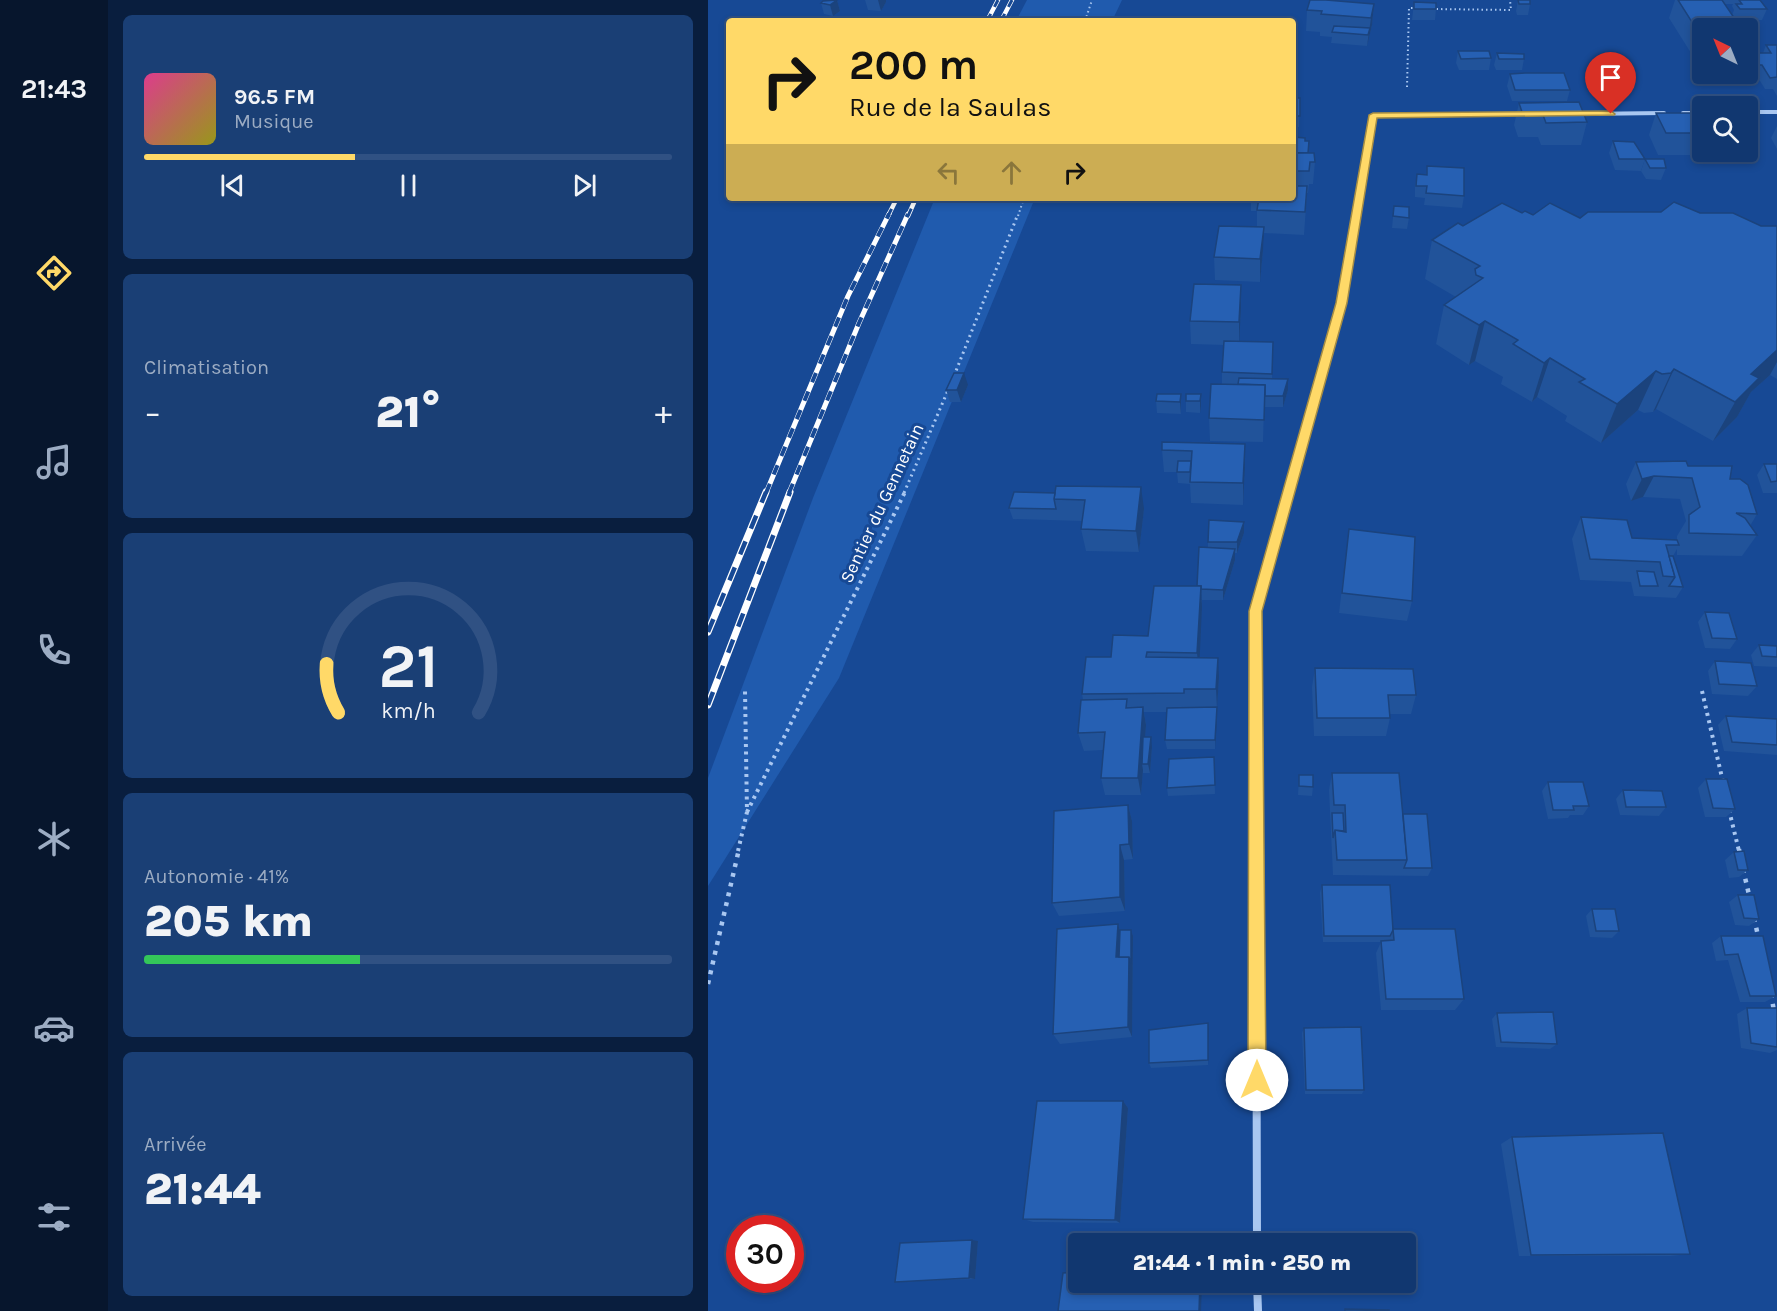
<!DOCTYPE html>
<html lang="fr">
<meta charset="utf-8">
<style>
body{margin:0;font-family:Karla,sans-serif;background:#1a3f75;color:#f1f3f6;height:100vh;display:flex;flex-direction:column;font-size:22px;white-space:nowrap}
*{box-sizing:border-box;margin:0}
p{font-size:20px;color:#9cacc3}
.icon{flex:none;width:33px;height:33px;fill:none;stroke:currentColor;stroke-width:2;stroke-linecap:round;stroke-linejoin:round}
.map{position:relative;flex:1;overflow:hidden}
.sheet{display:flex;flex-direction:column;gap:15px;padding:15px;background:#091e3e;width:600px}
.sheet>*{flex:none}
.banner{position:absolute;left:18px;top:18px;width:570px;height:183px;border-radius:6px;box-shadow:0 3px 9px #0003,0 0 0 2px #305183;background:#ffd968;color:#111;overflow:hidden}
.needle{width:39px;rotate:317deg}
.buttons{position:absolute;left:984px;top:18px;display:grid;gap:12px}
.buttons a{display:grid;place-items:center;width:66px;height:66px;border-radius:6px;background:#113770;box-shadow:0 3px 9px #0003,0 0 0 2px #305183;font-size:30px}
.speed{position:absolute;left:18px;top:1215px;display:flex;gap:12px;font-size:30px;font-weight:700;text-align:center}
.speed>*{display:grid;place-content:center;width:78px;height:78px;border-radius:50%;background:#113770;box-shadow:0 3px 9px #0003,0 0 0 2px #305183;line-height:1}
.speed .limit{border:9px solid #d22;background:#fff;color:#111}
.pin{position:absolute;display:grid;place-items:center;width:51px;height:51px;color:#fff;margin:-62px -26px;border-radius:50% 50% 50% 0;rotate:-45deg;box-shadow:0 0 6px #0007}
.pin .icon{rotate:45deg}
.me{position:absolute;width:66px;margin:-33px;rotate:0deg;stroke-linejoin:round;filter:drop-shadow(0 0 4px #0008)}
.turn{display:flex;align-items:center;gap:21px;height:126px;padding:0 24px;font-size:27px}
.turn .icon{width:78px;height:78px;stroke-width:2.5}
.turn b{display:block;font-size:42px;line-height:51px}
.lanes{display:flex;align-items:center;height:57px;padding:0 24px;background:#0003;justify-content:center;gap:30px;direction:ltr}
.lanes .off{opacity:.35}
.big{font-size:45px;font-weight:800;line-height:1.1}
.sheet .card{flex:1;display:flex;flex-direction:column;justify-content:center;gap:9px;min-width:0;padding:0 21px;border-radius:9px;background:#1a3f75}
.sheet .dial{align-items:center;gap:0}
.dial svg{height:156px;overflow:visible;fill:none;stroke:#305183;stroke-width:7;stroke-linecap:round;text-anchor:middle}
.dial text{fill:#f1f3f6;stroke:none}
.song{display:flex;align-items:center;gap:18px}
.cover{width:72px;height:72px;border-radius:9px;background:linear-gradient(135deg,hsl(330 70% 55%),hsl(60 70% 35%))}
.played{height:6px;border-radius:3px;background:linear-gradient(90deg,#ffd968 40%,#305183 40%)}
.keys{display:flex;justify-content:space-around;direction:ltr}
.heat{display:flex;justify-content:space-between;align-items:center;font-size:33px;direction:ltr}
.charge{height:9px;border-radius:4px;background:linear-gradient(90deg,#34c759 41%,#305183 0)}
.trip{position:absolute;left:360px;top:1233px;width:348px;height:60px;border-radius:6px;background:#113770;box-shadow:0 3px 9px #0003,0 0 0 2px #305183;font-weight:800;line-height:60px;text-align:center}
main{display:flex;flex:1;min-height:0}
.tabs{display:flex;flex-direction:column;width:108px;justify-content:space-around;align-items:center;background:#07162d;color:#9cacc3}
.tabs .icon{width:42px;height:42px}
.tabs .current{color:#ffd968}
.tabs b{font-size:27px;color:#f1f3f6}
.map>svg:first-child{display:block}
.green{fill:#205bae}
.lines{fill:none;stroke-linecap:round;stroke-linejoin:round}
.path-far3{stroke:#a9c7f1;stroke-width:2;stroke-dasharray:1.5 3;stroke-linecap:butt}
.path-far2{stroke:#a9c7f1;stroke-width:3;stroke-dasharray:2 4;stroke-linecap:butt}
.path-far1{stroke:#a9c7f1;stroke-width:4;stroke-dasharray:3 4.5;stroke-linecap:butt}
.path{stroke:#a9c7f1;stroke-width:4.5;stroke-dasharray:4 6;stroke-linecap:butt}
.minor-far3{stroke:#a9c7f1;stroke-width:4}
.minor-far2{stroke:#a9c7f1;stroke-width:4.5}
.minor-far1{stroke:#a9c7f1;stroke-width:6}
.minor{stroke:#a9c7f1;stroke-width:8}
.rail-far2-casing{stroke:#fff;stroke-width:4.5}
.rail-far1-casing{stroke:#fff;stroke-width:5}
.rail-casing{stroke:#fff;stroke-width:7}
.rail-far2{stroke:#174995;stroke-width:3;stroke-dasharray:8;stroke-linecap:butt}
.rail-far1{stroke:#174995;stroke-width:4;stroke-dasharray:10;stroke-linecap:butt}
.rail{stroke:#174995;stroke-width:4.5;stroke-dasharray:14;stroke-linecap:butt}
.wall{fill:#21539a}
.shaded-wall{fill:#1b437d}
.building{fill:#2660b3;stroke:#1b437d;stroke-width:1.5}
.route{fill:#ffd968;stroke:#a68d44;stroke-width:1.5}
.labels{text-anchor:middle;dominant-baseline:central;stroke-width:6;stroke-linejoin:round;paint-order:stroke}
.street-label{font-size:18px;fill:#fff;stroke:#174995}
</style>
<main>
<nav class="tabs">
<b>21:43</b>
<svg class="icon current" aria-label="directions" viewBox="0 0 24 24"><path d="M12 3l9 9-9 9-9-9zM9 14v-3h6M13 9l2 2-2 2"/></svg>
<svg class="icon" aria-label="music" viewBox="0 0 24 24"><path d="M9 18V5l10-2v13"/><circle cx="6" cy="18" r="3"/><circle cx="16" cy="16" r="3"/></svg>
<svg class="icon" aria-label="phone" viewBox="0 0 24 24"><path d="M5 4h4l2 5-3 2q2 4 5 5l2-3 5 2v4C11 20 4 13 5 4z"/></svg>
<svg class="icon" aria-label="climate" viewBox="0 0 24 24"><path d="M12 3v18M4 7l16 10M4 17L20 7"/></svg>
<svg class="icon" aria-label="car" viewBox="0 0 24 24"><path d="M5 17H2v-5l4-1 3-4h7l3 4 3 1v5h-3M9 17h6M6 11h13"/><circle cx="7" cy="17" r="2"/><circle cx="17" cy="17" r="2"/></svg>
<svg class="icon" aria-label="filters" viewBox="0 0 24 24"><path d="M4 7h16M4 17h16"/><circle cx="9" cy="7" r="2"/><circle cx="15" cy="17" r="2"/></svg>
</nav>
<section class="sheet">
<div class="card">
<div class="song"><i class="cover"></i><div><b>96.5 FM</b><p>Musique</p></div></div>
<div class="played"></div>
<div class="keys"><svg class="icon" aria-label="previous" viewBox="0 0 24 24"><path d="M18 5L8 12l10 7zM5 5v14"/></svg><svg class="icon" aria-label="pause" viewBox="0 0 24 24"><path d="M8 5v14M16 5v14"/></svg><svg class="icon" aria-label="next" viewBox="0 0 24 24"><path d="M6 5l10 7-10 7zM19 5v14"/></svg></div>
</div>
<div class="card"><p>Climatisation</p>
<div class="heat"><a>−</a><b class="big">21°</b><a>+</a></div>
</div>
<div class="card dial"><svg viewBox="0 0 100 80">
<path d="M14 69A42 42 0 1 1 86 69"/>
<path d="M14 69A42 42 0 0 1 8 44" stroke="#ffd968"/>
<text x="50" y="56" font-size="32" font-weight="700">21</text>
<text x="50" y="72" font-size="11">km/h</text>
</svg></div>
<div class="card"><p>Autonomie · 41%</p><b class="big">205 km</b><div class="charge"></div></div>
<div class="card"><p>Arrivée</p><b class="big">21:44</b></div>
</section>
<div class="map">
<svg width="1069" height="1311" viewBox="0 0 1069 1311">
<rect width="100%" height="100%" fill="#174995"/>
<g class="green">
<path d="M319 0H414L404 21H308Z"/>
<path d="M227 198H327L131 678 0 886V778L105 498Z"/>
</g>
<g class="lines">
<g class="path-far3">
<path d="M724 9 803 10 802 0"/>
<path d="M377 21 384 0"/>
<path d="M699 87 701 8H710"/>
<path d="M310 216 316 198"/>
</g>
<g class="path-far2">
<path d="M246 376 310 214"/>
<path d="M196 493 241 388"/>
</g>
<g class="path-far1">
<path d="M994 691 1015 782"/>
<path d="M1021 810 1031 851"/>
<path d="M39 812 197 492"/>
<path d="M30 851 39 812 37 691"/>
</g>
<g class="path">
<path d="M1031 849 1032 855"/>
<path d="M1035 869 1042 899"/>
<path d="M1046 918 1051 940"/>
<path d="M0 984 31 849"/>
<path d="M1063 994 1066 1011"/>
</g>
<g class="minor-far3">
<path d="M1040 112H1069"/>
<path d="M975 113H994"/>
<path d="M870 114 956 113"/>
<path d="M648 216 665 115 815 114"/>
</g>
<path class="minor-far2" d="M581 493 633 304 648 214"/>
<path class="minor-far1" d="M548 851V611L581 492"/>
<g class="minor">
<path d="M548 849 549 1244"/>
<path d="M549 1282 550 1311"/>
</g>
<g class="rail-far2-casing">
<g id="rail-far2">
<path d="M279 21 290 0"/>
<path d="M293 21 304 0"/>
<path d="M180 216 189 198"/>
<path d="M200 216 208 198"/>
</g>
</g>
<g class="rail-far1-casing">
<g id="rail-far1">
<path d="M58 493 140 296 181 214"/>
<path d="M81 493 151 323 200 214"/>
</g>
</g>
<g class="rail-casing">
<g id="rail">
<path d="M0 632 58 492"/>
<path d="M0 705 82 492"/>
</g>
</g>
<use href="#rail-far2" class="rail-far2"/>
<use href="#rail-far1" class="rail-far1"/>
<use href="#rail" class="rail"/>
</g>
<g class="wall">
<path d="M129 0 132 11 125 16 116 14 113 3Z"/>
<path d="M157 0H178V2L173 11 160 10Z"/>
<path d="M810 0 822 4 820 15H809L808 11Z"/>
<path d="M967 0H1052L1059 9 1054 20H1028L1024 15 1026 10 1024 6 1025 4H1016L994 28V61H988L961 18Z"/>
<path d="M706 2 728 9 727 20H704Z"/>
<path d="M666 4 664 25 659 46 623 43 624 37 612 36V32L598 31 599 10Z"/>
<path d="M1058 45H1069V96L1065 89H1057L1049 76H1019L1017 74H1040V53H1055Z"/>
<path d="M585 51V67H588L587 97H585Z"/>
<path d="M750 51 783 58 781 70H751L748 63Z"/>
<path d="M789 53 816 59 814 70H788L786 65Z"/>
<path d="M802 74 862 90 859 101H804L799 86Z"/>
<path d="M585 98H592L591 127H585Z"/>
<path d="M811 103 879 122 873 145H833L830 137H810L806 125Z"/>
<path d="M948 113H994V152H1009L1008 155H950L941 135Z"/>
<path d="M1069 126V149L1063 138Z"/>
<path d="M585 137 597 141H601V153L607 162 605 184H601L600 193H599L596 235 555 233V250L552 282 507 280 506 257 549 227V211H543V198H585Z"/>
<path d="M905 141 937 159 933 171 907 170 901 153Z"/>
<path d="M937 159 958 168 953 180 938 179 933 171Z"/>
<path d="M719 166 756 196 754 208 716 205 717 198 707 197V186L709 174H718Z"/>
<path d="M686 206 701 218 699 229 684 228Z"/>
<path d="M814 213 872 218 992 213 1053 226H1069V379L1062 375 1043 392 1029 417 1005 441 948 409 945 412 936 413 930 410 893 443 857 421 859 416 829 397 824 402 793 384 795 377 767 361 761 365 728 344 736 305 748 297 717 279 724 240 755 226Z"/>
<path d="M533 285V308L531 342H565L564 378 580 390 575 407H556L555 442 502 441 501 418 514 384V372L516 345 483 344 482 321Z"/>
<path d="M260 385 253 402H242L238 390Z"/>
<path d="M473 394V414L449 413 448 401Z"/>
<path d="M493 394V406L492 413 478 412V401Z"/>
<path d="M454 442 537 466 535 505 483 503 482 484 470 483 469 472H456L454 450Z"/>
<path d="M928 462 980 466 1022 479 1049 514 1042 526 1049 535 1034 556 969 555V549L965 556 975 587 968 598 926 596 923 582 872 580 864 539 873 517 924 538 969 541V536L978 521 972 499 935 497 923 501 918 484Z"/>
<path d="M1056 464H1069V493H1055L1049 475Z"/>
<path d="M347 493 436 509 431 552 378 551 373 529 374 521 305 519 301 508Z"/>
<path d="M641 529 704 601 699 621 631 613Z"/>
<path d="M536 533 529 553H527V560L515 600H494L491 658 511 677 509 708 507 749H459L457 740 458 712H436L438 725 437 737 444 747 442 773H435V770L433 795H397L393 778 395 750 376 751 370 733 375 700 374 694 403 657 440 636 489 586 500 547V542Z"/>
<path d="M997 612 1029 639 1022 649 997 648 990 622Z"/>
<path d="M1051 645 1069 646V667L1046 666 1043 655Z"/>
<path d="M1007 661 1049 686 1040 696 1004 694 1000 671Z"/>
<path d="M607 668 708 695 703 714H682V718L678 736H606L604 687Z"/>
<path d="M1018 716 1069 719V755L1016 751 1010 725Z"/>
<path d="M506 757 507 794 460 796 459 788Z"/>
<path d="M624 773 695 814 724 868 720 876 625 875 621 790Z"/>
<path d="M591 775 605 787 604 796 590 795Z"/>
<path d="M998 779 1027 809 1018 817H997L990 788Z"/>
<path d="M840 782 881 806 875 815H862L860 818 840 819 834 791Z"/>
<path d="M915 790 958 807 951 816 912 815 908 799Z"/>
<path d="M420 805 424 821 425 859 416 860 417 911 351 916 344 903Z"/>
<path d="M1026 852 1040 870 1031 877 1021 878 1017 860Z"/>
<path d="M614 885 685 930 756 999 747 1010H673L668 953 673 942H615L612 893Z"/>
<path d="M1030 895 1051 919 1041 926 1027 925 1021 902Z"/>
<path d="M884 909 911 931 904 938 882 937 878 916Z"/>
<path d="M410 924 412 930H423L425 936 424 1037 352 1044 345 1034Z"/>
<path d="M1013 936H1055L1068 996 1057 1002H1032L1020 960 1008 961 1004 943Z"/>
<path d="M1039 1008 1069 1047V1050L1062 1053 1033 1048 1029 1014Z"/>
<path d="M789 1013 849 1044 842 1049 788 1047 784 1019Z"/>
<path d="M500 1023V1065L443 1068 441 1063Z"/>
<path d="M596 1028 656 1090 654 1094H597L594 1033Z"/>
<path d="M415 1101 420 1108 412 1223 325 1222 315 1219Z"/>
<path d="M804 1137 982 1254 963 1256H811L793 1144Z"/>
<path d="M270 1241 267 1279 187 1282Z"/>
</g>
<g class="shaded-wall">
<path d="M129 0 132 11 125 16 122 5Z"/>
<path d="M170 0H178V2L173 11Z"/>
<path d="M666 4 664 25 659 46 663 18Z"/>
<path d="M556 227 555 250 552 282V259Z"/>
<path d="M533 285V308L531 345V322Z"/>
<path d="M777 321 767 361 761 365 771 325Z"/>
<path d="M1069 350V362L1062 375 1043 392 1029 417 1005 441 1043 374Z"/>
<path d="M842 358 829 397 824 402 836 363Z"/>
<path d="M966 369 948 409 945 412 963 373Z"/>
<path d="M948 371 930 410 893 443 909 404Z"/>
<path d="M256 373 260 385 253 402 249 390Z"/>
<path d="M580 379V390L575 407V396Z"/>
<path d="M473 394V414L472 402Z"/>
<path d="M493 394V406L492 413V401Z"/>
<path d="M537 444V466L535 505V483Z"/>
<path d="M946 476 935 497 923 501 934 479Z"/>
<path d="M433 487 436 509 431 552 428 531Z"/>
<path d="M536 522V533L529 553V542Z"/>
<path d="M527 549V560L515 600V590Z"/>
<path d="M493 586 494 607 491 672 489 653Z"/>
<path d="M510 658 511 677 509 708 508 689Z"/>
<path d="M435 707 438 725 435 764H434L435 770 433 795 430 778Z"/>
<path d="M509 707V717L507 749V740Z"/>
<path d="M443 737 444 747 442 773 440 764Z"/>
<path d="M420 805 424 821 425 859 421 844Z"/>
<path d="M412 845 416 860 417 911 412 897Z"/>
<path d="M410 924 414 937 413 963 408 957Z"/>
<path d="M423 930 425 936 424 1037 420 1027 421 957Z"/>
<path d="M500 1023 501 1029 500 1065Z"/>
<path d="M415 1101 420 1108 412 1223 407 1220Z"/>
<path d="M264 1240 270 1241 267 1279 261 1278Z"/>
<path d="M492 1282H494L493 1311H491Z"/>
</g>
<g class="building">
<path d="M129 0 122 5 113 3 115 1Z"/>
<path d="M602 0H618L666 4 663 18 613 14 614 11 599 10Z"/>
<path d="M810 0H822V4H811Z"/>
<path d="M970 0H1014L1033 28H994V38Z"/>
<path d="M1031 0H1052L1059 9H1032L1028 4H1034Z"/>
<path d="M706 2 728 3V9H706Z"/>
<path d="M626 26 662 28 660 35 624 32Z"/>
<path d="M1058 45H1069V77L1062 78 1054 65H1040V53H1063Z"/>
<path d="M585 51V67H588V75H585Z"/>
<path d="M750 51H781L783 58 753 59Z"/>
<path d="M789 53 816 54V59H791Z"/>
<path d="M817 73H856L862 90H807L802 74Z"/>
<rect x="585" y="98" width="7" height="18"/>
<path d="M871 102 879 122 838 123 835 115H815L811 103Z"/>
<path d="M948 113H994V133H958Z"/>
<path d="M585 137 597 138V141H601L600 153H585Z"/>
<path d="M905 141 926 142 937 159H911Z"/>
<path d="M585 153H606L607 162H602L601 171H585Z"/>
<path d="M937 159H956L958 168H942Z"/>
<path d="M719 166 756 168V196L718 193 719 186H708L709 174 719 175Z"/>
<path d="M585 186H599L597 212 549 210 551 198H585Z"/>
<path d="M966 202 992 213H1025L1053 226H1069V350L1043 374 1051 378 1027 402 966 369 963 373 954 374 948 371 909 404 871 382 877 379 842 358 836 363 805 344 810 340 777 321 771 325 736 305 775 278 768 275 767 269 772 266 724 240 750 223 755 226 794 203 814 213 817 211 825 215 842 203 872 218 880 212H953Z"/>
<path d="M686 206 701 207V218L685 216Z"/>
<path d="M511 226 556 227 552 259 506 257Z"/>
<path d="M486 284 533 285 531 322 482 321Z"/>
<path d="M516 341 565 342 564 374 514 372Z"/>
<path d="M246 373H256L249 390H238Z"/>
<path d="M531 378 580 379 575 396H557V385L530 384Z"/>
<path d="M503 384 557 385 556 420 501 418Z"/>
<path d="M449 394H473L472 402 448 401Z"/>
<path d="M478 394H493L492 401H478Z"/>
<path d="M454 442 537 444 535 483 482 482 484 451 454 450Z"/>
<path d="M470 461H483L482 472H469Z"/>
<path d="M978 461 980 466H1024L1022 479H1032L1040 485 1049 514 1028 513 1037 518 1049 535 981 533V515L992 507 984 478 946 476 934 479 928 462Z"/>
<path d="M1056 464H1069V481L1063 482Z"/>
<path d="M348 486 433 487 428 531 373 529 377 500 346 499Z"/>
<path d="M306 492 347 493 346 499 348 509 301 508Z"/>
<path d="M873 517 919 520 924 538 969 540 971 545H958L967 577 955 576 952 562 882 559Z"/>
<path d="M501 520 536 522 529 542H500Z"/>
<path d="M641 529 707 537 704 601 634 593Z"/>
<path d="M491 547 527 549 515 590 493 589V586H489Z"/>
<path d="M961 556H965L975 587 961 586 967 577Z"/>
<path d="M929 571 946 572 950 586H932Z"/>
<path d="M446 586H493L489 653 439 652 438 657 510 658 508 689H476V693L374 694 378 657H403L405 635 440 636Z"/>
<path d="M997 612 1021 613 1029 639 1004 638Z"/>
<path d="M1051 645 1069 646V657L1054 656Z"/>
<path d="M1007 661 1043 663 1049 686 1011 684Z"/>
<path d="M607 668 705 669 708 695H680L682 718H609Z"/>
<path d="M419 699 418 708 435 707 430 778H393L397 732 370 733 373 700Z"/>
<path d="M509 707 507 740H457L459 708Z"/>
<path d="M1018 716 1069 719V745L1024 742Z"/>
<path d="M435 737H443L440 764H434Z"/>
<path d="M506 757 507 785 459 788 461 759Z"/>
<path d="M624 773H691L699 860H629L627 830 638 832 637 805H626Z"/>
<path d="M591 775H605V787L591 786Z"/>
<path d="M998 779H1019L1027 809 1005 808Z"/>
<path d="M840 782H875L881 806H865L866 810H845Z"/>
<path d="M915 790 954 791 958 807H918Z"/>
<path d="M420 805 421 844 412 845V897L344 903 346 811Z"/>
<path d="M624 813H635L636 831 627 830 625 838Z"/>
<path d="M695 814H719L724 868H696L699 860Z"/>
<path d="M1036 851 1040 870H1030L1026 852Z"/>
<path d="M614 885H682L685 930 682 936H616Z"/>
<path d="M1030 895H1046L1051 919 1036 918Z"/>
<path d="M884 909H907L911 931H888Z"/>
<path d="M410 924 408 957H421L420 1027 345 1034 349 929Z"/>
<path d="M685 929H747L756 999H678L673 941 686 940Z"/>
<path d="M412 930H423V963L421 957H411Z"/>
<path d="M1013 936H1055L1068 996H1042L1030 954 1017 955Z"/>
<path d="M1039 1008H1069V1047L1043 1043Z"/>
<path d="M845 1012 849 1044 793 1042 789 1013Z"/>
<path d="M500 1023V1060L441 1063V1030Z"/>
<path d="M653 1027 656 1090H598L596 1028Z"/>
<path d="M329 1101H415L407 1220 315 1219Z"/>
<path d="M955 1133 982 1254 823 1255 804 1137Z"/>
<path d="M264 1240 261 1278 187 1282 192 1243Z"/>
<path d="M370 1272V1282H492L491 1311H350L355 1273Z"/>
<path d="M637 1309 681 1310V1311H637Z"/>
</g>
<path class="route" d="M903 111 907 114 906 115 669 118 639 303 554 611 558 1080 555 1086 549 1089 543 1086 540 1080 541 611 628 303 661 115 665 113Z"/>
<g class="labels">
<g class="street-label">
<text transform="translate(174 503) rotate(-65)">Sentier du Gennetain</text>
</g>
</g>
</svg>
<div class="buttons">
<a><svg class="needle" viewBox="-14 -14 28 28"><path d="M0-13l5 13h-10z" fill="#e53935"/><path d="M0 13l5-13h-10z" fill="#9cacc3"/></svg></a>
<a><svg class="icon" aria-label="search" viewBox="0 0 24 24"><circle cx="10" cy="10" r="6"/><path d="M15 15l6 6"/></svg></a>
</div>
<div class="speed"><div class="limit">30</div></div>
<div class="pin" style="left:903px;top:114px;background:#d93025"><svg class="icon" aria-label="arrive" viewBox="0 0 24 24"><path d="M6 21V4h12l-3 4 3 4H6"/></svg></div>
<svg class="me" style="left:549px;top:1080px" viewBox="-20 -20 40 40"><circle r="19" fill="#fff"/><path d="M0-13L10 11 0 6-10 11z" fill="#ffd968"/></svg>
<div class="trip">21:44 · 1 min · 250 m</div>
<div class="banner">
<div class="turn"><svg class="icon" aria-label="right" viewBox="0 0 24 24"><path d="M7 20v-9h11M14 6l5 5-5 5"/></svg><div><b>200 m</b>Rue de la Saulas</div></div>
<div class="lanes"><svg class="icon off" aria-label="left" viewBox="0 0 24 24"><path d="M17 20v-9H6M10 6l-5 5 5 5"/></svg><svg class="icon off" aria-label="ahead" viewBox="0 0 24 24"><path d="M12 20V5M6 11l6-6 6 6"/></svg><svg class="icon" aria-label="right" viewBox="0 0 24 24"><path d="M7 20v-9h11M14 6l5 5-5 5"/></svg></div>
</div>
</div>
</main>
